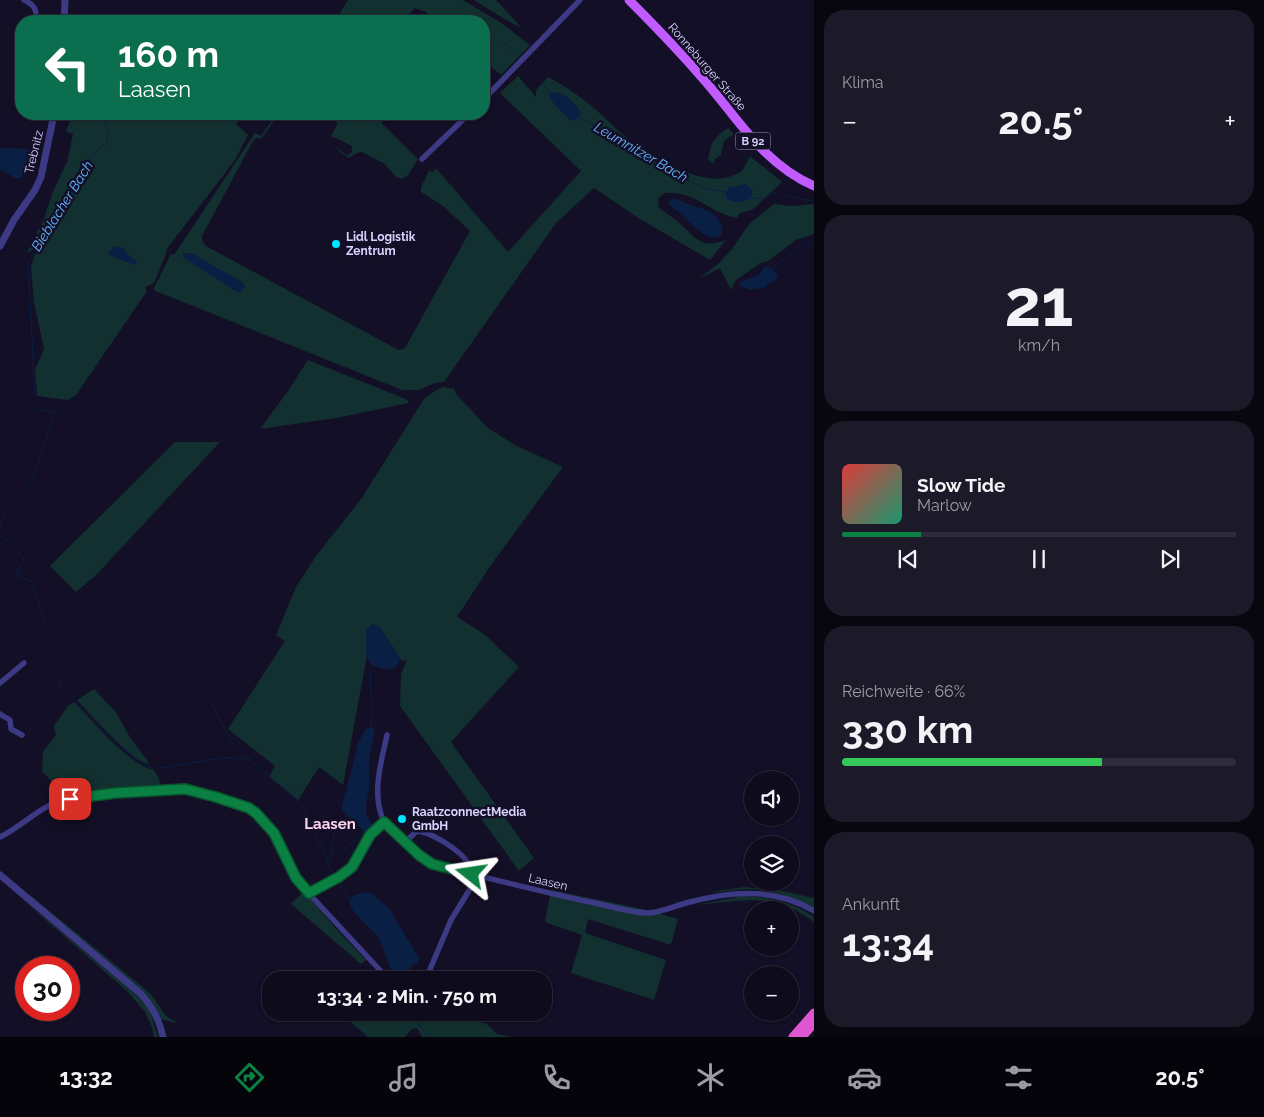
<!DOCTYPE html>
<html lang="de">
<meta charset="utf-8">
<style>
body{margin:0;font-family:Raleway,sans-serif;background:#1c1929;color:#f1f3f6;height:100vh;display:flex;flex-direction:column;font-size:19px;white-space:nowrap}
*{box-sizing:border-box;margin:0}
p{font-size:16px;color:#9b9ba3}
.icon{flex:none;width:28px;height:28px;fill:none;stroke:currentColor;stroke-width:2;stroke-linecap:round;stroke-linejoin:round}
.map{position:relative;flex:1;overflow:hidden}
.details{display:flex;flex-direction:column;gap:10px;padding:10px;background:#08060f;width:450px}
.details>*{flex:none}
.guide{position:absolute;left:15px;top:15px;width:475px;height:105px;border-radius:20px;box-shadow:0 1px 4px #0004,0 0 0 1px #2e2b3b;background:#0b6e4f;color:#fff;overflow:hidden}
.buttons{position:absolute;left:744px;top:771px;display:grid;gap:10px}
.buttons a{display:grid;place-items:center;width:55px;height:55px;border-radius:50%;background:#0e0b1c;box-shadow:0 1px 4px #0004,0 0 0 1px #2e2b3b;font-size:25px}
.speed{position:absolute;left:15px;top:956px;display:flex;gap:10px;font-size:25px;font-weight:700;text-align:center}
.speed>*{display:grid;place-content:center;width:65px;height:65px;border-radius:50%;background:#0e0b1c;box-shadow:0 1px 4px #0004,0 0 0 1px #2e2b3b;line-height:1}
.speed .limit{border:8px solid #d22;background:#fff;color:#111}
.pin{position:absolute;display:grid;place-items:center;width:42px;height:42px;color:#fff;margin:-21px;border-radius:10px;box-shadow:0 2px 8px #0006}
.me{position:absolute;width:55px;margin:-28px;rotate:285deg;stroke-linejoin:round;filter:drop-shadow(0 0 4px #0008)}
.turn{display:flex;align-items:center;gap:18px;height:105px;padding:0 20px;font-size:22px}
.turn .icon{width:65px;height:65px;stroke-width:2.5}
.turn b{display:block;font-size:35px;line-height:42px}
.big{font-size:38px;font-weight:700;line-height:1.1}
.details .tile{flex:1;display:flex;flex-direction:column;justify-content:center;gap:8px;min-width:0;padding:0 18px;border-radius:20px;background:#1c1929}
.details .dial{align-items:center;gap:0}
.dial b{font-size:65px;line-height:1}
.song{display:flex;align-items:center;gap:15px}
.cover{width:60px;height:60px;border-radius:8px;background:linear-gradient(135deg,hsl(0 70% 55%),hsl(160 70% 35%))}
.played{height:5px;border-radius:2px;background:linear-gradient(90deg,#0b8043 20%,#2e2b3b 20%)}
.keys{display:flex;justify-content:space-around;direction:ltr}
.heat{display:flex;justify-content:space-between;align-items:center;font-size:28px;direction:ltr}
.charge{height:8px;border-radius:4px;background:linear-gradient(90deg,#34c759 66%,#2e2b3b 0)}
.trip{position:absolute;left:262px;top:971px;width:290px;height:50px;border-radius:20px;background:#0e0b1c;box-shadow:0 1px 4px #0004,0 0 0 1px #2e2b3b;font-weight:700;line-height:50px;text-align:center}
.tabs{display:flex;height:80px;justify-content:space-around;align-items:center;background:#06040b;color:#9b9ba3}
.tabs .icon{width:35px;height:35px}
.tabs .current{color:#0b8043}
.tabs b{font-size:22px;color:#f1f3f6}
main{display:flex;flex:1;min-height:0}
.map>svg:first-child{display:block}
.green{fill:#12302f}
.water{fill:#0a1f44}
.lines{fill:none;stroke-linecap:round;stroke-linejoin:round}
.stream{stroke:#0a1f44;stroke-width:1}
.minor{stroke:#3d3a85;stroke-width:5.5}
.tertiary{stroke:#3d3a85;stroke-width:7}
.primary{stroke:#c25bff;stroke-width:9}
.trunk{stroke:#e055d1;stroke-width:9}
.route-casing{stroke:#07532c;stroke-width:12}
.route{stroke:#0b8043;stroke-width:9}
.poi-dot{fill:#00e5ff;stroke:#130f26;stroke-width:2}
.labels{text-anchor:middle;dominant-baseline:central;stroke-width:5;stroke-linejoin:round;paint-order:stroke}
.shield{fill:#130f26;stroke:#9e99be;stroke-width:1}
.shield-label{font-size:11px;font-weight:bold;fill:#d9d4ff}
.street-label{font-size:12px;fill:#d9d4ff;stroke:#130f26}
.poi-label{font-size:12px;font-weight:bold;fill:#d9d4ff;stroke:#130f26;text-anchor:start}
.water-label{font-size:14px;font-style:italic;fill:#62b6ff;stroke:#130f26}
.quarter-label{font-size:15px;font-weight:bold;fill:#ffd6f0;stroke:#130f26}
</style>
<main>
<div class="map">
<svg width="814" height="1037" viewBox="0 0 814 1037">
<rect width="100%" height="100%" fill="#130f26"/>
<g class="green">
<path d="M348 0H463L503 24 530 45 501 75 484 61V21H436L426 12 415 8 402 21H335Z"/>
<path d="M474 0H496L522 28 506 20Z"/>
<path d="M518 76 536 97V90L548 77C569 88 587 101 604 117 612 124 619 132 627 138 650 157 693 182 724 178 730 177 737 174 742 171L750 156 782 182 752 210 740 213 737 218C710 214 696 190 664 193L658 199 659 208C665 213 672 216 678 222 696 237 700 250 726 240L710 260 640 219 594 188 556 223 444 382 435 383 418 390H402L153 290 171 254 174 255 255 133 261 136 276 114H286L282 120 277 119 273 122 262 138H257L253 141 202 236 203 242 206 246 395 348 399 350 405 348 470 231 443 206 421 192V187L429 171 433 172 436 168 508 252 581 171 500 93Z"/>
<path d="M73 114H246L236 124 248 135 235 160 166 250 167 252 154 283 145 287 147 291 76 395 68 400 37 396 35 370 44 349 34 302 31 267 35 254 46 246 27 252 43 221 54 189 67 162 73 134 66 131Z"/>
<path d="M321 114H390L381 123 418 159 408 175 402 179 396 177 385 164 362 152 357 153 349 158 340 152 337 147 345 154 348 155 352 152V146L331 136 338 123Z"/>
<path d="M728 128 734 134 724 141 721 155 715 159 713 164 708 159C711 142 714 138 728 128Z"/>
<path d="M774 204 792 206 814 204V234L796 240 768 261 759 264 736 280 731 290 720 268 699 279 719 263 732 249 749 224Z"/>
<path d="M308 360 406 399 409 403 336 418 260 429 288 391Z"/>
<path d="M444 387 454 389 456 394 488 428 517 446 563 467 493 562 457 617 484 634 519 667 451 742 534 858 519 871 400 706 401 674 407 660 402 661 379 626 366 629V661L343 785 319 767 298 800 269 777 275 766 228 729 285 641 276 635 296 587 316 556 361 499 424 399 438 389Z"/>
<path d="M175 442H220L97 574 76 592 50 566Z"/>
<path d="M94 689 115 711 131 739 150 764C134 764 90 714 77 700Z"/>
<path d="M74 702C93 721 129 765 154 770L159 779 161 789 101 791 66 797 42 771 43 752 56 735 54 726 68 706Z"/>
<path d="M744 887 782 891 814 898V910C792 899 771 889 746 889 735 889 720 894 711 892Z"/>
<path d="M11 890 138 996 150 1011 158 1037H154L152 1027 145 1012 127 991Z"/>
<path d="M551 890 643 909 678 919 671 945 588 919 585 933 666 960 654 1000 571 973 582 935 545 922Z"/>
<path d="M304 891 338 931 366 960 361 964 291 904Z"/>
<path d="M30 895 150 993 166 1016 176 1022 175 1023 161 1019 150 1000 29 899Z"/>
<path d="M744 896C769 897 793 902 814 917V922C773 891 742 901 695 905Z"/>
<path d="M345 1013H441L447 1018 450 1014 487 1024 497 1034 512 1037H422L417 1028 412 1029 405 1037H368L349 1021Z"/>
</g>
<g class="water">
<path d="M553 92C566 94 573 101 581 112L579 118 572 121C562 113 554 106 549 95Z"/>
<path d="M0 148 30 149C33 159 27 171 21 178H15L0 169Z"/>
<path d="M746 184 753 191 751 198C742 203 735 204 726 198V192L728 188Z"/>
<path d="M672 199C677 199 678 200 683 202 699 209 720 209 723 231L720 236 711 238C699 231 690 223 680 213 676 209 671 208 668 203Z"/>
<path d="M115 246C128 246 126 257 138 262L134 265 109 255 108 252Z"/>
<path d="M185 253H191L242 282 245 286 242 292H237L184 258 183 254Z"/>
<path d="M768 266 777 274 778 277 771 283H768L766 287 750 290 738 285 744 280 759 275 763 268Z"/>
<path d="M372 624 379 626 400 658C398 674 383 670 372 665L366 657V629Z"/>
<path d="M371 727 374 729C375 736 372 742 371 748 368 762 370 775 369 789 367 804 361 812 374 826L367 834 345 814 342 810V806L359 741 366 729Z"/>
<path d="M369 892 388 907 419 958 418 963 414 964 404 976 396 974 392 970C386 960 384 948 378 937 370 925 325 896 369 892Z"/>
</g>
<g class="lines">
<g class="stream">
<path d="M502 41 517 54"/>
<path d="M526 64 551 94"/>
<path d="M579 118 617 137 652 163 678 176 704 188 725 192"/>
<path d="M783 194 800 199 814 201"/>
<path d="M751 198 763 199 776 192"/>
<path d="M772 268 780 261 814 241"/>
<path d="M35 396 28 262C39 247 46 230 56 215 61 208 68 201 73 194 82 176 89 153 107 143L108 131 102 114"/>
<path d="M0 525C4 505 18 503 27 488 40 465 46 437 55 412L36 409"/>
<path d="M0 535 7 540 24 559 16 573 17 575 32 582 45 622"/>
<path d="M59 678 60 685 65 690C87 713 124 757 152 768"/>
<path d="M211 703 233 744 250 759"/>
<path d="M371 727 372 708 370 678 371 671"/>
<path d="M158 768C185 766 224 753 250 760L298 800 307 814 334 876"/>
<path d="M332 856 347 847 360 837"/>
<path d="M327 860 332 856C333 839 331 832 344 820"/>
<path d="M338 882 352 902"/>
<path d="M414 1012 416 1021 429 1037"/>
</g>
<g class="minor">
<path d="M24 0C35 5 37 10 36 21"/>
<path d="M484 99 580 0"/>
<path d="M422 159 469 114"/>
<path d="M0 683 24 663"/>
<path d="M0 714 10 720 11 729 22 735"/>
<path d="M384 822C371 794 381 763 387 735"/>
<path d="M0 837C19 828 33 813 52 804 76 793 118 793 146 792 158 791 171 789 184 789 197 789 246 805 256 813 280 834 283 862 302 886L389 980"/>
<path d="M405 842 417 831C431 832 460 850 468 863 470 866 470 870 471 874"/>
<path d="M309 893 339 877 352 867 370 835 384 822 419 855 432 864C484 877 537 891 590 902 607 905 629 912 646 913 656 914 675 906 686 903 730 891 774 887 814 911"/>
<path d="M410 980 424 977 428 974 451 920 478 876"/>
</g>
<g class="tertiary">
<path d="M64 21 65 0"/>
<path d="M0 246 14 220 35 190 41 177 54 114"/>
<path d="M0 875 141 994C153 1008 159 1019 163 1037"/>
</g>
<path class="primary" d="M629 0C655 26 681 53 705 81 740 121 763 163 814 186"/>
<g class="trunk">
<path d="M793 1037 814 1013"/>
<path d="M802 1037 814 1023"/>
</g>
</g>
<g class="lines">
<g class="route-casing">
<path id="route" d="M70 799 115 793 185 789 216 797 249 808 256 813 274 833 296 878 309 893 339 877 352 867 370 835 384 822 419 855 432 864 471 874"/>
</g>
<use href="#route" class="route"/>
</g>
<g class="poi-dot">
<circle cx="336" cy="244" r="5"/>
<circle cx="402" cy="819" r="5"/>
</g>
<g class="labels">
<rect class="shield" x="735.5" y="132.5" width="35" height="17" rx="4"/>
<g class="shield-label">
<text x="753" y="141">B 92</text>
</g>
<g class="street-label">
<text transform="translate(707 67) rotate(49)">Ronneburger Straße</text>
<text transform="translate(34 152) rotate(-76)">Trebnitz</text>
<text transform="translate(548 882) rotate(13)">Laasen</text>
</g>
<g class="poi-label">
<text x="346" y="237">Lidl Logistik<tspan x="346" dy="14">Zentrum</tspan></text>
<text x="412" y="812">RaatzconnectMedia<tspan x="412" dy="14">GmbH</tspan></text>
</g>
<g class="water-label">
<text transform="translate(641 152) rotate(30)">Leumnitzer Bach</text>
<text transform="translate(62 206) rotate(-58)">Bieblacher Bach</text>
</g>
<g class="quarter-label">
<text x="330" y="824">Laasen</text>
</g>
</g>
</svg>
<div class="buttons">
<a><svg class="icon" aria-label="sound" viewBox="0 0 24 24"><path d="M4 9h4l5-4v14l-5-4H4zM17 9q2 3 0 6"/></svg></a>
<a><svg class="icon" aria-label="layers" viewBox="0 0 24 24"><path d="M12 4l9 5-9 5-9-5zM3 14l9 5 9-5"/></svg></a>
<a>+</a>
<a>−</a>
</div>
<div class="speed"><div class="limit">30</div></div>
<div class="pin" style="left:70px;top:799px;background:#d93025"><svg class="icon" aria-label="arrive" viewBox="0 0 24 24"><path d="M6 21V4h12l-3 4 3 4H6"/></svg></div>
<svg class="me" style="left:471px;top:874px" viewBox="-20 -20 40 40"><path d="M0-17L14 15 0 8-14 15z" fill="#0b8043" stroke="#fff" stroke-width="4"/></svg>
<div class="trip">13:34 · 2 Min. · 750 m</div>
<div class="guide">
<div class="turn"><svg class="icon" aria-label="left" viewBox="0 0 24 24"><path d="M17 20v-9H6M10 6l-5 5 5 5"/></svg><div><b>160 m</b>Laasen</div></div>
</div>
</div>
<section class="details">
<div class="tile"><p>Klima</p>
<div class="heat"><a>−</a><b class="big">20.5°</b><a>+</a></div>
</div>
<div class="tile dial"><b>21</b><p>km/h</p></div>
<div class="tile">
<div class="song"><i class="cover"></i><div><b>Slow Tide</b><p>Marlow</p></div></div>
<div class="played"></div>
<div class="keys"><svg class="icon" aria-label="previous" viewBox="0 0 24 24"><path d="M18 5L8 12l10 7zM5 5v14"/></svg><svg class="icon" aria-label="pause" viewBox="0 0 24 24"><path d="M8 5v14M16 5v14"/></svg><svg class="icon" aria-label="next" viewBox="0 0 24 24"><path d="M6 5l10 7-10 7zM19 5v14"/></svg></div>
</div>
<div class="tile"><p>Reichweite · 66%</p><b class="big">330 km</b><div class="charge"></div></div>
<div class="tile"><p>Ankunft</p><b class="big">13:34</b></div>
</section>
</main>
<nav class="tabs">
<b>13:32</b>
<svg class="icon current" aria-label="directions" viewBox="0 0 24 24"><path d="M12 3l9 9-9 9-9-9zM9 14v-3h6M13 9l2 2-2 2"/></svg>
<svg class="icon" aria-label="music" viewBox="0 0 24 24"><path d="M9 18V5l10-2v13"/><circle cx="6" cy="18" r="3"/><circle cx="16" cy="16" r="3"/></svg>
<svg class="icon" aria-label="phone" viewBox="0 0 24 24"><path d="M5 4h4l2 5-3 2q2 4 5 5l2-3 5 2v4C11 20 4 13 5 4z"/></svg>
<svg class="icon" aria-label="climate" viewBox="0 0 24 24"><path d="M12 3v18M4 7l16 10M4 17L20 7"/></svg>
<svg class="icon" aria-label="car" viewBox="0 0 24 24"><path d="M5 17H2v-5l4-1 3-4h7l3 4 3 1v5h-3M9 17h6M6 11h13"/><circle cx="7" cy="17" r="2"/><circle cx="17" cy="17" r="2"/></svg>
<svg class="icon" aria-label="filters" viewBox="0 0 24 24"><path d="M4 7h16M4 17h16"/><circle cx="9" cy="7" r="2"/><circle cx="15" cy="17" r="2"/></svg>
<b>20.5°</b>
</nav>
